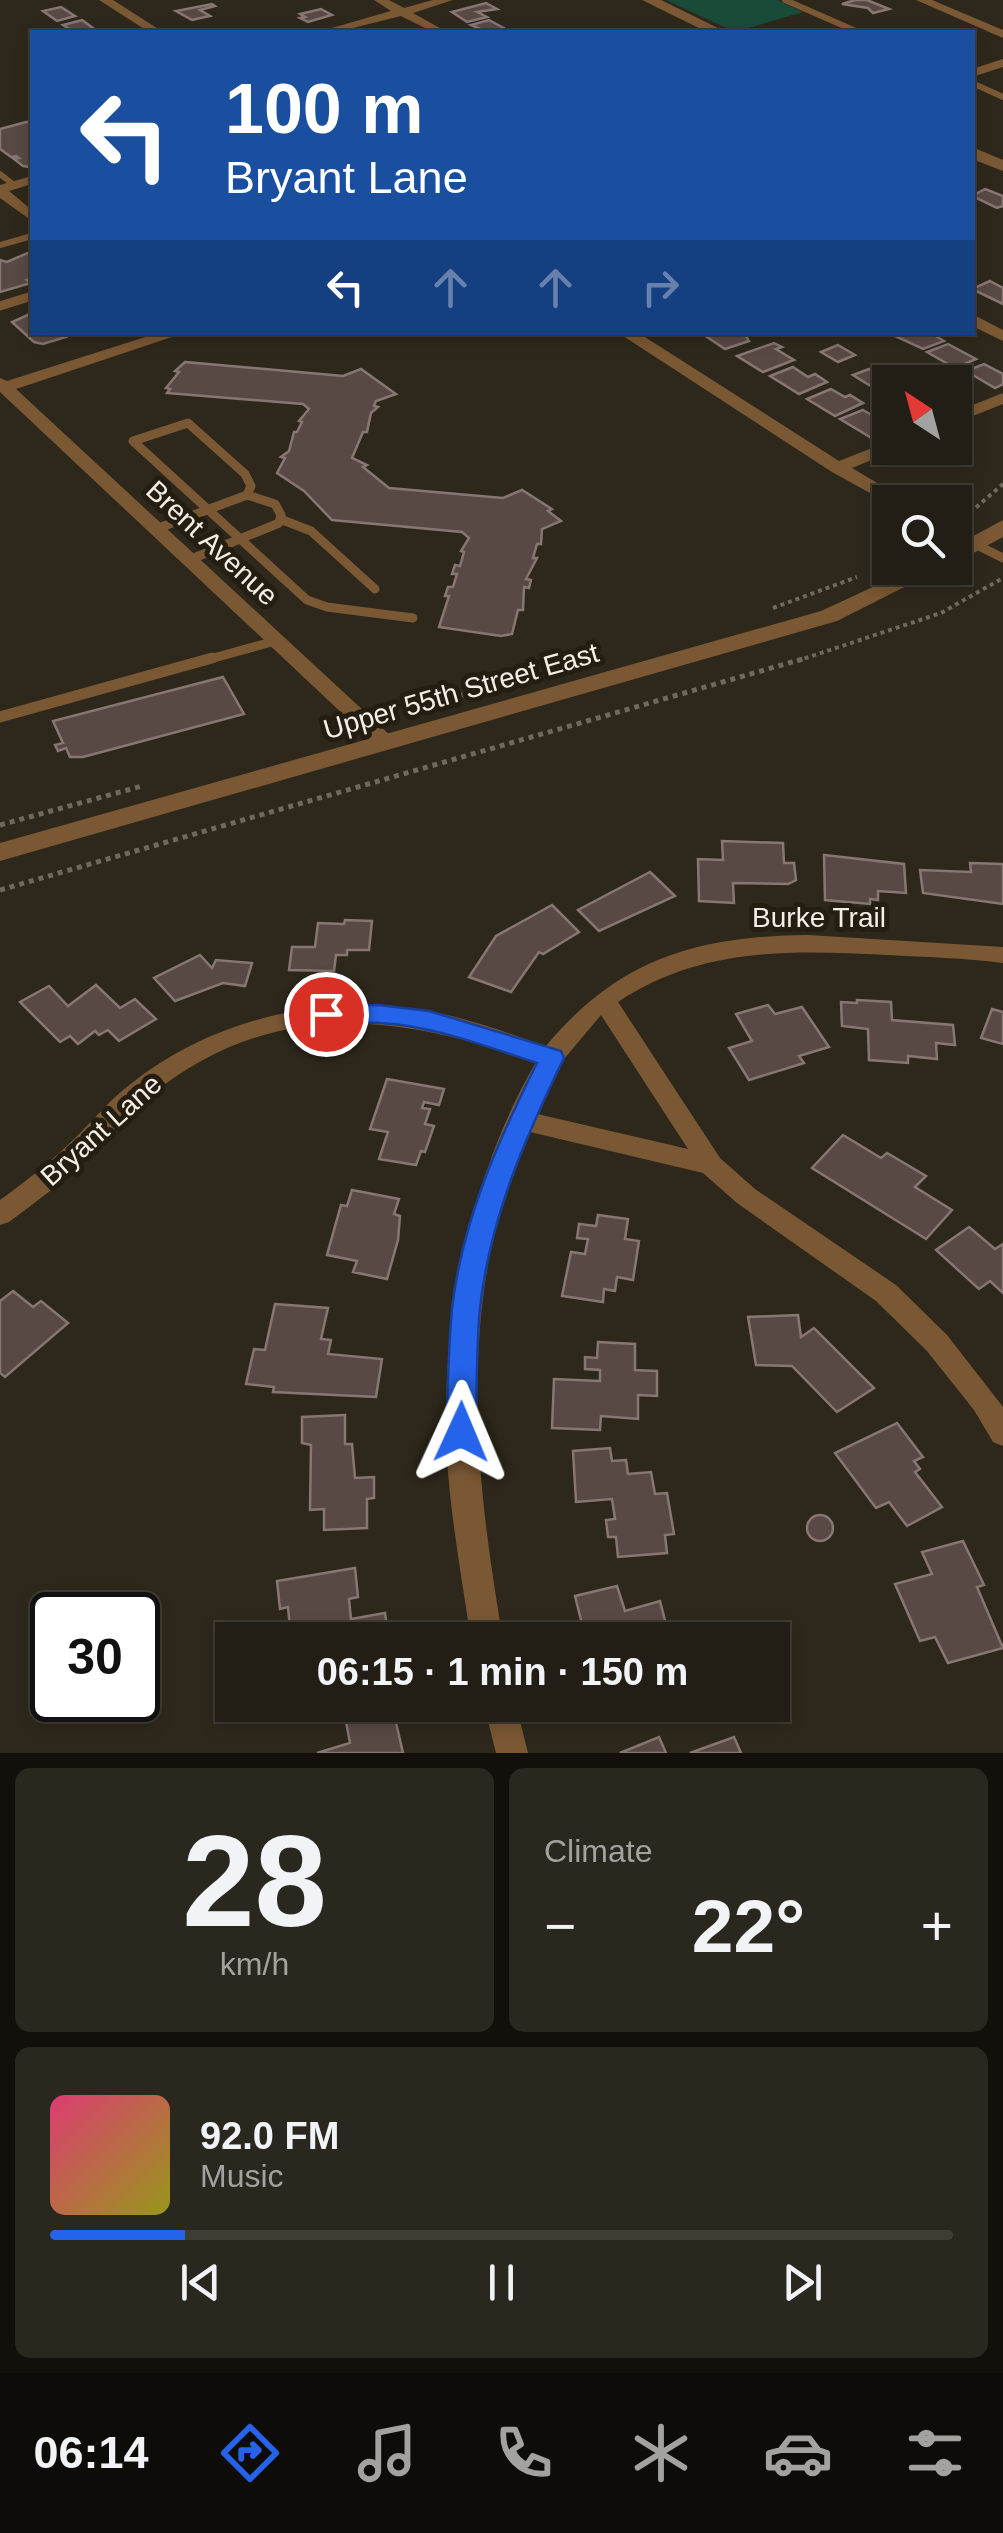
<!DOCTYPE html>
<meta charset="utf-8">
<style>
body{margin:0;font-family:Helvetica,sans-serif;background:#2a271e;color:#f1f3f6;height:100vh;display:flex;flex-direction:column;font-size:38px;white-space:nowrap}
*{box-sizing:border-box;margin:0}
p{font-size:32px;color:#a2a2a0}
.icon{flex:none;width:55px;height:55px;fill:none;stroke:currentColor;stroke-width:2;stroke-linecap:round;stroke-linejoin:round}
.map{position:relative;height:1753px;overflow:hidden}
.drawer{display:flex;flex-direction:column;gap:15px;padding:15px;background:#13100c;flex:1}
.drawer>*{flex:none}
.banner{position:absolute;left:30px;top:30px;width:945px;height:305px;border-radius:0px;box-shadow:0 5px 15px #0003,0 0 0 2px #3f3c34;background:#1a4fa0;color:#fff;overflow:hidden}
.needle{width:65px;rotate:324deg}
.buttons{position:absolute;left:872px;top:365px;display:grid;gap:20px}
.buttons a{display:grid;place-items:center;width:100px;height:100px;border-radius:0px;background:#221e15;box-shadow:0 5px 15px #0003,0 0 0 2px #3f3c34;font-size:50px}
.speed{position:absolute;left:30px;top:1592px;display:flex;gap:20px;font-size:50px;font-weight:700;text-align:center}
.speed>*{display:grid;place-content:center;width:130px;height:130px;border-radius:50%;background:#221e15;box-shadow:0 5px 15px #0003,0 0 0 2px #3f3c34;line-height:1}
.speed .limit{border:5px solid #111;border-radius:15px;background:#fff;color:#111}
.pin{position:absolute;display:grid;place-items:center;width:85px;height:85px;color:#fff;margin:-42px;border:5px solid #fff;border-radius:50%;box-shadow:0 2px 10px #0007}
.me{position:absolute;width:110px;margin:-55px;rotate:1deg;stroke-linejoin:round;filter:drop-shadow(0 0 8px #0008)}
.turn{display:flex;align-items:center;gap:35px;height:210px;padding:0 30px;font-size:45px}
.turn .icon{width:130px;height:130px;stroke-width:2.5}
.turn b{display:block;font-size:70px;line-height:85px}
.lanes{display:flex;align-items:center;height:95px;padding:0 30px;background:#0003;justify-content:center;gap:50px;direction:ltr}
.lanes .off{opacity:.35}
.big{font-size:75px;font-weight:700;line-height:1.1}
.drawer .tile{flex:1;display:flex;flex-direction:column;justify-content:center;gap:15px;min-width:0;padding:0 35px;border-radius:15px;background:#2a271e}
.drawer .dial{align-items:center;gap:0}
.dial b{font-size:130px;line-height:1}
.song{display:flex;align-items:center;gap:30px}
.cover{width:120px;height:120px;border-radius:15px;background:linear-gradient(135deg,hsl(340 70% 55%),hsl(60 70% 35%))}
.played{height:10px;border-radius:5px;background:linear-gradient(90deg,#2563eb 15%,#3f3c34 15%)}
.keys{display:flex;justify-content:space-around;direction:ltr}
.heat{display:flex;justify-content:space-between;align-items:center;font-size:55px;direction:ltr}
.drawer .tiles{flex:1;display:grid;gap:15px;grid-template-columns:1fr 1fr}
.tile:last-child{grid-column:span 2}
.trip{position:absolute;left:215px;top:1622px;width:575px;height:100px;border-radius:0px;background:#221e15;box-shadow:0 5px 15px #0003,0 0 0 2px #3f3c34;font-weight:700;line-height:100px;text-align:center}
.tabs{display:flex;height:160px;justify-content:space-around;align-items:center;background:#0e0c08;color:#a2a2a0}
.tabs .icon{width:70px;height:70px}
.tabs .active{color:#2563eb}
.tabs b{font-size:45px;color:#f1f3f6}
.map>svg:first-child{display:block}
.green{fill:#184c39}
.building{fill:#594945;stroke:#877671;stroke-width:2.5}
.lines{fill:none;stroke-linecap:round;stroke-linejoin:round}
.path-far1{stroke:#6e685e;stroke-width:4;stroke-dasharray:4 4;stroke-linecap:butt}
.path{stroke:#6e685e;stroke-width:5;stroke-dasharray:5 5;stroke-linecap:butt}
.service-far2{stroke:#7b5834;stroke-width:6}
.service-far1{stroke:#7b5834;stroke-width:9}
.service{stroke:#7b5834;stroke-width:11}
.minor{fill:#7b5834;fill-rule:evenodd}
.tertiary{fill:#7b5834;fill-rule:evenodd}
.route{fill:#2563eb;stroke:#184099;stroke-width:2.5}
.labels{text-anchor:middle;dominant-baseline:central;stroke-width:10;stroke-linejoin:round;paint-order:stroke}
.street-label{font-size:28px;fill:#f3efe7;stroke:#241e12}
</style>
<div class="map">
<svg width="1003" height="1753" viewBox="0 0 1003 1753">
<rect width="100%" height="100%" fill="#2e281c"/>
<path class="green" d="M666 0H777L803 12 735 32Z"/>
<g class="building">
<path d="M855 0H867L889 9 873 13 868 8 842 4Z"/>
<path d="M486 3 497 9 477 12 487 17 467 22 452 12Z"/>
<path d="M212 4 215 6 200 10 210 16 192 20 176 11Z"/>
<path d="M61 7 75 16 57 21 43 11Z"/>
<path d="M321 9 332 15 308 22 300 18 305 17 300 14Z"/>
<path d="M82 20 97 31 74 32 63 25Z"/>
<path d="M489 20 500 26 507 30 487 32 471 25Z"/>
<path d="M26 122H32L31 167 23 166 14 159 19 158 16 156 11 157 0 149V129Z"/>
<path d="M985 189 1003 196V206L997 208 972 196Z"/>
<path d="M30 252 32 279 27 280 31 283 0 292V260L7 262Z"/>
<path d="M990 281 1003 288V304L972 289Z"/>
<path d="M32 313V332H80L63 334 66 337 43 344 34 342 12 322Z"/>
<path d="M741 332 738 334 744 333 749 341 725 349 701 333Z"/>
<path d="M904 332H929L944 341 923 349 895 336Z"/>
<path d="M774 343 782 347 776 349 794 360 763 372 737 356Z"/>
<path d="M948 344 976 359 955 368 927 352Z"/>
<path d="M838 345 855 355 838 362 821 352Z"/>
<path d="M185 362 343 376 361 369 396 394 376 401 374 406 378 407 371 413 367 432H363L352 458 367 465 363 467 389 488 503 498 522 490 552 509 548 511 561 521 542 529 541 544H537L533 558H537L526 579 531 580 529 588 524 587 523 610H518L512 634 501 636 439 627 449 596H445L448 587H453L457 574H452L455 565 460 566 464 552 461 551 469 538 462 532 332 520 304 491 277 473 285 458 281 457 289 451 294 432H297L302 422 299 421 309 409 303 404 167 393 170 389 166 388 179 372 175 371Z"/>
<path d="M984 364 1003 374V384L995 388 966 371Z"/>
<path d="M793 367 808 377 815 374 827 382 799 394 770 376Z"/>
<path d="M869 369 885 379 869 385 853 375Z"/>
<path d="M831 389 845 397 850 395 863 403 835 416 807 399Z"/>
<path d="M863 410 890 426V428L870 437 840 419Z"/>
<path d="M223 677 244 714 83 757H70L66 748 58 751 55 745 63 743 53 721Z"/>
<path d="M722 841 783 843 784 863H794L796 880 788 884 733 883 734 903 699 901 698 859 723 860Z"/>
<path d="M824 855 904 864 906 893 878 891V900L870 899V904L825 900Z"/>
<path d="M970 863 1003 864V904L923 893 920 870 971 872Z"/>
<path d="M650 872 675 896 599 931 578 910Z"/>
<path d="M552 905 579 932 543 954 539 952 511 992 469 977 496 936Z"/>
<path d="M345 920 372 921 369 950H347V955H336L334 971 289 970 292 947H315L318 923 344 924Z"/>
<path d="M200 955 212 968 216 960 252 963 245 986 223 983 175 1001 154 978Z"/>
<path d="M96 985 120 1008 135 999 156 1019 119 1041 108 1030 99 1035 95 1031 78 1044 70 1036 60 1042 20 1002 49 986 68 1006Z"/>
<path d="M857 1000 891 1002 892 1020 953 1025 955 1045 936 1043 937 1059 908 1056V1063L869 1060 868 1029 842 1026 841 1002 857 1003Z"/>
<path d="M768 1005 775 1014 802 1007 829 1047 799 1056 804 1063 749 1080 729 1048 752 1041 736 1014Z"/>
<path d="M992 1009 1003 1012V1044L981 1038Z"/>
<path d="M387 1079 444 1089 439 1105 424 1102 422 1108 430 1109 425 1124 434 1126 425 1152 421 1151 416 1165 379 1159 388 1132 370 1129Z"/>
<path d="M843 1135 881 1158 887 1153 926 1176 915 1187 952 1210 926 1239 812 1168Z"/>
<path d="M352 1190 399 1199 394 1214 400 1216 398 1240 387 1279 353 1272 357 1261 327 1255 341 1205 347 1206Z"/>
<path d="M598 1215 628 1219 625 1239 639 1241 633 1280 617 1277 615 1291 604 1289 603 1302 562 1296 571 1252 585 1254 588 1239 577 1238 579 1224 596 1226Z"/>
<path d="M969 1227 995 1249 1003 1244V1293L990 1281 979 1289 936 1250Z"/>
<path d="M13 1291 33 1307 41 1301 68 1323 5 1377 0 1373V1301Z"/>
<path d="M275 1304 328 1308 321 1339 331 1340 328 1354 382 1359 376 1397 273 1392 274 1387 246 1384 254 1349 265 1350Z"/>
<path d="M798 1315 801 1337 814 1328 874 1388 837 1412 792 1366 756 1365 748 1317Z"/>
<path d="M598 1342 635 1344V1370L657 1371V1396L638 1395V1419L601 1416 600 1430 552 1428 554 1379 600 1381V1370L585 1369V1357L597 1358Z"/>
<path d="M345 1415V1444H352L355 1478 374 1477V1498L367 1499V1528L324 1530V1509L310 1510 311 1445 302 1443V1417Z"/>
<path d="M897 1423 923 1457 914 1461 920 1469 915 1472 942 1507 907 1526 889 1502 876 1508 835 1453Z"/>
<path d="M610 1448 612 1461 626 1460 628 1474 651 1472 655 1494 667 1493 674 1534 665 1535 667 1553 618 1557 616 1537H608L606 1520 615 1519 612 1499 576 1502 573 1451Z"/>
<circle cx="820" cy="1528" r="13"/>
<path d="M963 1541 984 1585 977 1587 1003 1648 948 1663 935 1637 920 1641 895 1584 932 1574 922 1552Z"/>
<path d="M355 1568 358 1597 349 1599 351 1619 385 1613 389 1640H291L288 1607 280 1609 277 1581Z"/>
<path d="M617 1586 625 1611 660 1601 670 1640H586L575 1596Z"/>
<path d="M392 1705 403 1753H317L350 1743 343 1706Z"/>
<path d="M659 1737 666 1753H620Z"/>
<path d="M734 1737 741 1753H690Z"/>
</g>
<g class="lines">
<g class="path-far1">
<path d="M964 518 1003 484"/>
<path d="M773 608 857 577"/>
<path d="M797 661 941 613 1003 578"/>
</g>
<g class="path">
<path d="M441 701 531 676"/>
<path d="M0 825 142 786"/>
<path d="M0 890 806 658"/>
</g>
<g class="service-far2">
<path d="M785 0 858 32"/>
<path d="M972 83 1003 97"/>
<path d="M0 174 14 185"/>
<path d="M0 245 32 236"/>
</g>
<g class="service-far1">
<path d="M0 306 32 296"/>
<path d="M247 495 251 486 245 474 188 423 133 441 307 600 327 607 413 618"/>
<path d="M280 519 311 531 375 589"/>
<path d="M156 529 247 495 275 504 281 515 279 523 189 560"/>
<path d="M977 545 1003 558"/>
<path d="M203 661 275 641"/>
</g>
<path class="service" d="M0 717 212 658"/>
<g class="minor">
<path d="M99 0H113L163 32H149Z"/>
<path d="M374 0H389L404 8 433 0H453L413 13 447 32H433L401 16 337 32H318L391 11Z"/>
<path d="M916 0H932L1003 30V38Z"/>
<path d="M1003 59V67L972 77V69Z"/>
<path d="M32 176V184L9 191 32 210V221L0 198V185Z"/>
<path d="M972 314 1003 330V341L972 326Z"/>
<path d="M161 332H187L16 389 393 738 396 743 393 748H379L0 392V378L7 381Z"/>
<path d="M617 332H637L839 461 890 441V448L896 450 852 468 909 502 890 504 832 472Z"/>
<path d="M1003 393V404L955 423V412Z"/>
<path d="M955 527 984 541 986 545 977 551 955 540Z"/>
<path d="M808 935 1003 947V963C964 958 926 957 887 955 791 950 701 947 618 1002L720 1158 755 1189 896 1285 947 1335 1003 1407V1446L993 1442 974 1410 927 1351 876 1301 737 1203 703 1173 526 1131C457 1303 473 1463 503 1640H471C462 1580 451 1519 447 1459 440 1323 468 1180 536 1062 395 1013 269 997 146 1099 124 1117 107 1139 87 1159 63 1182 36 1202 9 1222L0 1225V1200C25 1182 49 1163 71 1142 92 1122 109 1100 132 1083 215 1018 324 993 428 1011 468 1018 507 1033 546 1046 618 959 697 936 808 935ZM601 1015 688 1149 533 1113 559 1065Z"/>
<path d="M484 1705H516L528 1753H496Z"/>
</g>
<g class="tertiary">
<path d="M642 0H661L726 32H707Z"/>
<path d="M972 147 1003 160V171L972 159Z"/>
<path d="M1003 520V537L955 563V546Z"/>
<path d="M914 568H942L837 621 0 861V843L821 611Z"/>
</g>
</g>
<path class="route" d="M378 1005 429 1011 561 1051 564 1058C525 1138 490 1218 480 1308 476 1349 477 1391 476 1432L471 1441 461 1445 451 1441 446 1432C448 1391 448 1350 452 1309 462 1221 498 1141 537 1063 485 1046 434 1026 380 1023 361 1021 325 1032 314 1014L326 1006Z"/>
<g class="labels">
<g class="street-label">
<text transform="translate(212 543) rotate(43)">Brent Avenue</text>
<text transform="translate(461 691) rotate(-16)">Upper 55th Street East</text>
<text x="819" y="917">Burke Trail</text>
<text transform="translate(101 1130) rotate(-42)">Bryant Lane</text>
</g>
</g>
</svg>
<div class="buttons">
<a><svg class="needle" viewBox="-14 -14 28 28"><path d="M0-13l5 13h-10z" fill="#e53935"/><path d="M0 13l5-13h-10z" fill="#a2a2a0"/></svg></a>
<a><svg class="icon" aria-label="search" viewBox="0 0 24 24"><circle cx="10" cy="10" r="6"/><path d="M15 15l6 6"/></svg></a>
</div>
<div class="speed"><div class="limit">30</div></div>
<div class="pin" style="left:326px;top:1014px;background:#d93025"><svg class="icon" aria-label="arrive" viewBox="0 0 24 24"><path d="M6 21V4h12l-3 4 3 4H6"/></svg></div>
<svg class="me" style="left:461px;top:1432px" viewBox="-20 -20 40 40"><path d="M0-17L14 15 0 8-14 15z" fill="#2563eb" stroke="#fff" stroke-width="4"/></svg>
<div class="trip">06:15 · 1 min · 150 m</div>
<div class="banner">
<div class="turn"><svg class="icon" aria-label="left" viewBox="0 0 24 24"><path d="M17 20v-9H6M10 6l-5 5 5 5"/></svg><div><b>100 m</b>Bryant Lane</div></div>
<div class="lanes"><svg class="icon" aria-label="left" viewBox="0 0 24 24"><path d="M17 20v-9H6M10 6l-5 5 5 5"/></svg><svg class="icon off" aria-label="ahead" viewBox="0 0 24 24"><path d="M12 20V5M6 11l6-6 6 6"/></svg><svg class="icon off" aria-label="ahead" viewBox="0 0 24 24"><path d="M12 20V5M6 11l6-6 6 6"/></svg><svg class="icon off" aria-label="right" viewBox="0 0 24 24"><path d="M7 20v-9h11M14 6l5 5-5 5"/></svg></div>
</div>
</div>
<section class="drawer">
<div class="tiles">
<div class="tile dial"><b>28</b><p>km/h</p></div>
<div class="tile"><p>Climate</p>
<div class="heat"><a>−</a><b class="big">22°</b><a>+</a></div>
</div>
<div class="tile">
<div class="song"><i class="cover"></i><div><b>92.0 FM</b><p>Music</p></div></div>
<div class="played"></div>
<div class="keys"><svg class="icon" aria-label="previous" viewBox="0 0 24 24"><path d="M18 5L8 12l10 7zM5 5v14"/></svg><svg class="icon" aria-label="pause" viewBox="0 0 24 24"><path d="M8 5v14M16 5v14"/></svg><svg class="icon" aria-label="next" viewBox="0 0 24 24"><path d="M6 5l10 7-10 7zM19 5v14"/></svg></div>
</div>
</div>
</section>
<nav class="tabs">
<b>06:14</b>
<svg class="icon active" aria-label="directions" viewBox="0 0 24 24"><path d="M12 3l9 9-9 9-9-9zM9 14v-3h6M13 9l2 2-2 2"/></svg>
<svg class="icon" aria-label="music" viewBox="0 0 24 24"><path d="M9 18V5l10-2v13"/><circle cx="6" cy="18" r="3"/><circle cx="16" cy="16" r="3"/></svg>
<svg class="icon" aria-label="phone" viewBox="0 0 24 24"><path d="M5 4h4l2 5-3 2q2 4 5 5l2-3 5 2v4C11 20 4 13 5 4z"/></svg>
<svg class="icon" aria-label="climate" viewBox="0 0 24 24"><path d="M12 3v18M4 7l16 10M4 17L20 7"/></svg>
<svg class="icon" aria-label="car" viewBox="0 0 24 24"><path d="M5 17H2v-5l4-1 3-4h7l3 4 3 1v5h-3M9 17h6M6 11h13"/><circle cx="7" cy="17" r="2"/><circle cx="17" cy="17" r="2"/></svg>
<svg class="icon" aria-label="filters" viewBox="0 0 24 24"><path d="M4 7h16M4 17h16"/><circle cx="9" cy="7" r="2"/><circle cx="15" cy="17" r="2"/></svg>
</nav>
